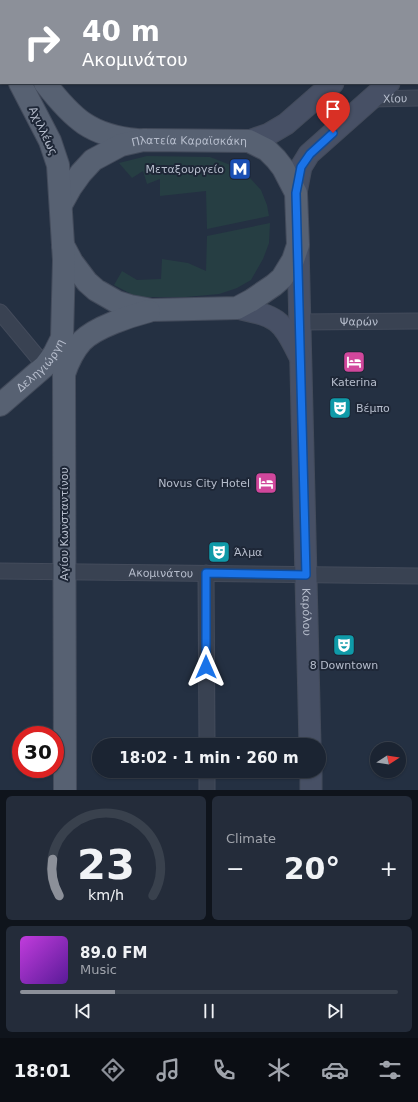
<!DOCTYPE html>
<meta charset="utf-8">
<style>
body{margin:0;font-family:"DejaVu Sans",sans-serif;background:#242c3a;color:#f1f3f6;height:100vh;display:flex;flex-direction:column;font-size:15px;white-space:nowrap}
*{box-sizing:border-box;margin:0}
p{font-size:13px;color:#a0a4ac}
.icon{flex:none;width:22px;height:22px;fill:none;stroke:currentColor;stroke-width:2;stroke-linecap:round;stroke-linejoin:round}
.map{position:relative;height:790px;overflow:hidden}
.drawer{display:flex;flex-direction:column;gap:6px;padding:6px;background:#0f141c;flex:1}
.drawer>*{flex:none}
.banner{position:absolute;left:0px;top:0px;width:418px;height:84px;box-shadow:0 1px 3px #0004,0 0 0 1px #39414d;background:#8c9099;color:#fff;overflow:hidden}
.needle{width:26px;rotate:78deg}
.tools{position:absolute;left:370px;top:742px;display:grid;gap:8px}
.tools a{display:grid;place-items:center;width:36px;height:36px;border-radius:50%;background:#1b2432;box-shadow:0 1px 3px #0004,0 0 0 1px #39414d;font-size:20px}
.speed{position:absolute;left:12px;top:726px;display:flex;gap:8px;font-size:20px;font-weight:700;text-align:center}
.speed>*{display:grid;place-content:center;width:52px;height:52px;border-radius:50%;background:#1b2432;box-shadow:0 1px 3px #0004,0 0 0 1px #39414d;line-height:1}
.speed .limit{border:6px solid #d22;background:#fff;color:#111}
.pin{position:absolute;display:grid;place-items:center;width:34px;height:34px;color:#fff;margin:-41px -17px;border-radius:50% 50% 50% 0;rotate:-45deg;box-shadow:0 0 4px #0007}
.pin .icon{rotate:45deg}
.me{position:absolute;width:44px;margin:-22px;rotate:0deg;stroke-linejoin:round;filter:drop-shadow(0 0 3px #0008)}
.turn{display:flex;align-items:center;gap:14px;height:84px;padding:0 16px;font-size:18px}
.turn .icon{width:52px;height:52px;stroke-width:2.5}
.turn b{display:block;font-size:28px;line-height:34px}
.big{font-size:30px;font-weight:700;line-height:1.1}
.drawer .tile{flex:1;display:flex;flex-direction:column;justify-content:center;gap:6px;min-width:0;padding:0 14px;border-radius:6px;background:#242c3a}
.drawer .dial{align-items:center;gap:0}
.dial svg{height:104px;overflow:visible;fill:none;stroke:#39414d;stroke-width:7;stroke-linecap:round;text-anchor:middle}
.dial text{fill:#f1f3f6;stroke:none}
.song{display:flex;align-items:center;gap:12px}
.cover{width:48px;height:48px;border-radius:6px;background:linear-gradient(135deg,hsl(290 70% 55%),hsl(270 70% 35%))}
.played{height:4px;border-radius:2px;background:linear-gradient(90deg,#8c9099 25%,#39414d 25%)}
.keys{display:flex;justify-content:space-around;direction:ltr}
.heat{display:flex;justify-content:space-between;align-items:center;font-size:22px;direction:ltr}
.drawer .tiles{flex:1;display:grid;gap:6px;grid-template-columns:1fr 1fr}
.tile:last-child{grid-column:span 2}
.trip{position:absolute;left:92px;top:738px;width:234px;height:40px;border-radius:20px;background:#1b2432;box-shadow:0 1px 3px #0004,0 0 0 1px #39414d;font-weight:700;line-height:40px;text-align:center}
.dock{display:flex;height:64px;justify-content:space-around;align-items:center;background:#0b0e14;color:#a0a4ac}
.dock .icon{width:28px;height:28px}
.dock .current{color:#8c9099}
.dock b{font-size:18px;color:#f1f3f6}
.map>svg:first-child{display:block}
.green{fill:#263e43}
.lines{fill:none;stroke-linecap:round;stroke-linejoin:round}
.minor-casing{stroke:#434b5b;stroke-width:17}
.tertiary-casing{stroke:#434b5b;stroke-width:20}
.secondary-casing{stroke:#434b5b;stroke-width:23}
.primary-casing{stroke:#434b5b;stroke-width:24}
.minor{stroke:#394252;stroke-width:15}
.tertiary{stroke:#394252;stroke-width:18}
.secondary{stroke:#475065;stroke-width:21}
.primary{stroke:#576172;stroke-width:22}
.route-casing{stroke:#114b97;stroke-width:10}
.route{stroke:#1a73e8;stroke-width:7}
.labels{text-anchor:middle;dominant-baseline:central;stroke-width:4;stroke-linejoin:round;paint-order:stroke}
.street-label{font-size:11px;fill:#b6bdcc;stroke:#1e2737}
.poi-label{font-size:11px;fill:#b6bdcc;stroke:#1e2737;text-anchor:end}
</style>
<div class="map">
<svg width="418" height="790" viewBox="0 0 418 790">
<rect width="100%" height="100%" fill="#243042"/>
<g class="green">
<path d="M147 156 210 157 233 166 249 177 261 190 267 205 269 216 207 229 206 191 160 196V179L147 184 143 171 132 178 119 163Z"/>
<path d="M270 223 269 243 263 259 251 280 237 288 219 294 186 297H142L133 295 114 285 122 271 137 280 161 279 162 259 188 263 206 271 207 236Z"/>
</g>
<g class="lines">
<g class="minor-casing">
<g id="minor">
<path d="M236 0 238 1"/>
<path d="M355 0V1"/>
<path d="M29 1 30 0"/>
<path id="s1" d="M372 99 418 98"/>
<path d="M0 312 45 366"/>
<path id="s2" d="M300 322 418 321"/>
<path id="s3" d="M0 571 418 576"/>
<path d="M206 573 207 745"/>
<path d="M207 771V790"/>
</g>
</g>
<g class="tertiary-casing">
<path id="tertiary" d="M0 27 1 26"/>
</g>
<g class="secondary-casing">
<g id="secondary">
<path d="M417 11H418"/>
<path d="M417 58 418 57"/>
<path d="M249 141 269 134 286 124 333 83"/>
<path d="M296 193 301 167 309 154 389 83"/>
<path id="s4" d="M298 245 310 745"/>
<path d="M237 308C277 317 280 317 299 355"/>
<path d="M311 771V790"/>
</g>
</g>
<g class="primary-casing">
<g id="primary">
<path d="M3 0V1"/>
<path d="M0 45 1 47"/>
<path d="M45 83C73 119 91 136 137 140"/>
<path id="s5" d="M61 205 71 187 81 173 93 160 121 145 143 140 249 141 267 150 276 159 283 168 296 193 298 245 293 260 282 278 274 285 252 300 237 308 152 310 130 306 117 302 96 290 87 282 72 262 63 245"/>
<path id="s6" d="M0 405 45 366 54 354 62 338 64 260 58 165 50 141 20 83"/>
<path d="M65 790 64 374C68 362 73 351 82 341 96 327 130 316 149 311"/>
</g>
</g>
<use href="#minor" class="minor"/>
<use href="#tertiary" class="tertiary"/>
<use href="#secondary" class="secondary"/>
<use href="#primary" class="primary"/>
</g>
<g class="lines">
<g class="route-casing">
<path id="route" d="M206 667V573L306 575 296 193 301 167 310 154 333 133"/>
</g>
<use href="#route" class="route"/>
</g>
<defs>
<g id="metro-square" transform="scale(1.15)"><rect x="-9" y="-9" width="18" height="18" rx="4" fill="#1a4fb4" stroke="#1e2737"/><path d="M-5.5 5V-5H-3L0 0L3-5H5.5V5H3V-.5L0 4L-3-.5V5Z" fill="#fff"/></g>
<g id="hotel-square" transform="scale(1.15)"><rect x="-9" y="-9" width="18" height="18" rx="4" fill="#d1479c" stroke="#1e2737"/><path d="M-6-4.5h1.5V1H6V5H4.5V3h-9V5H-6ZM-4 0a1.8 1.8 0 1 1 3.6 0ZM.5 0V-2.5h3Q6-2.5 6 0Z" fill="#fff"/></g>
<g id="theatre-square" transform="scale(1.15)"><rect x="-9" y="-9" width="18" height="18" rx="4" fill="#0f9aa8" stroke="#1e2737"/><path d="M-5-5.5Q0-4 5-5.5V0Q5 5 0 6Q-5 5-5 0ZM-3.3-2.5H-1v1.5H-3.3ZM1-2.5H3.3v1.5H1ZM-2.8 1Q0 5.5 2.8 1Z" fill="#fff"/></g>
</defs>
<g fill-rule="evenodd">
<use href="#metro-square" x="240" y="169"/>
<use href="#hotel-square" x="354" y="362"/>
<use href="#theatre-square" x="340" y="408"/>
<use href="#hotel-square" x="266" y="483"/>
<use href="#theatre-square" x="219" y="552"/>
<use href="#theatre-square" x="344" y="645"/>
</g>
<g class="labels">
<g class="street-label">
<text stroke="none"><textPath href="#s1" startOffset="23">Χίου</textPath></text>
<text transform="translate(43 131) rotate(65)">Αχιλλέως</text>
<text stroke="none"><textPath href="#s5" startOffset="156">Πλατεία Καραϊσκάκη</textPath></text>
<text stroke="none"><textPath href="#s2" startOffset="59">Ψαρών</textPath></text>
<text stroke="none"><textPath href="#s6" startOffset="57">Δεληγιώργη</textPath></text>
<text transform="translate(64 524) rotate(-90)">Αγίου Κωνσταντίνου</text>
<text stroke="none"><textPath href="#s3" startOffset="161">Ακομινάτου</textPath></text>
<text stroke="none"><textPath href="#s4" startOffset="367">Καρόλου</textPath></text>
</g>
<g class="poi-label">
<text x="224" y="169">Μεταξουργείο</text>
<text x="354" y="382" text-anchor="middle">Katerina</text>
<text x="356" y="408" text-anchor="start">Βέμπο</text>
<text x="250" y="483">Novus City Hotel</text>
<text x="234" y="552" text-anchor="start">Άλμα</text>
<text x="344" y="665" text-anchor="middle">8 Downtown</text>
</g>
</g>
</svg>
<div class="tools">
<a><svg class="needle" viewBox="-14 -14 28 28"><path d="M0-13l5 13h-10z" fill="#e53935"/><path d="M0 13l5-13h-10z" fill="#a0a4ac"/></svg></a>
</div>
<div class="speed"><div class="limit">30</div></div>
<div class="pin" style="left:333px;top:133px;background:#d93025"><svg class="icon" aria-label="arrive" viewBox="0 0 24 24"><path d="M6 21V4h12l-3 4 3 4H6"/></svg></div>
<svg class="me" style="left:206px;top:667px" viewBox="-20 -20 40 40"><path d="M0-17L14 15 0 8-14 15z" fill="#1a73e8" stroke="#fff" stroke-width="4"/></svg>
<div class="trip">18:02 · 1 min · 260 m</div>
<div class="banner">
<div class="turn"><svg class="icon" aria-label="right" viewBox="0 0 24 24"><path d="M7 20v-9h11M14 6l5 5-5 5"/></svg><div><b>40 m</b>Ακομινάτου</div></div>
</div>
</div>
<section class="drawer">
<div class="tiles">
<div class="tile dial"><svg viewBox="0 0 100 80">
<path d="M14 69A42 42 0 1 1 86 69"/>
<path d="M14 69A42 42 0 0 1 9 41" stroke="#8c9099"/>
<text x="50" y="56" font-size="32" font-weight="700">23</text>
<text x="50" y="72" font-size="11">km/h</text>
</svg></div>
<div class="tile"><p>Climate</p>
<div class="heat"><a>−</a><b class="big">20°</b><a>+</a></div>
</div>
<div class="tile">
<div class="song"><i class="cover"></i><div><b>89.0 FM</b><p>Music</p></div></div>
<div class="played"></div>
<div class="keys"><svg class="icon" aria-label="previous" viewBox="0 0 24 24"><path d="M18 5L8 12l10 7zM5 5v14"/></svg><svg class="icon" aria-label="pause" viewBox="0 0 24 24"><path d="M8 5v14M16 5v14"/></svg><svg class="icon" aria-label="next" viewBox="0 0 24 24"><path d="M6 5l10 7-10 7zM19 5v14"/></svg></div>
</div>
</div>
</section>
<nav class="dock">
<b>18:01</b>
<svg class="icon current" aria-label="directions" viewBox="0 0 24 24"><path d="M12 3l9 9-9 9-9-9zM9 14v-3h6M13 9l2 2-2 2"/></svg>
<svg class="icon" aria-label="music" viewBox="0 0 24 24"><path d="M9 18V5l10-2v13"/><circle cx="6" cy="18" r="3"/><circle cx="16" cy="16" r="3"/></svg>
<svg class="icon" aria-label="phone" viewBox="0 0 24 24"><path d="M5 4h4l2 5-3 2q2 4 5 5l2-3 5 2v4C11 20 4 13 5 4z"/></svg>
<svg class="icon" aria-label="climate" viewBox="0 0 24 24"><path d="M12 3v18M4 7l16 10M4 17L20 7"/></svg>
<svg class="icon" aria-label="car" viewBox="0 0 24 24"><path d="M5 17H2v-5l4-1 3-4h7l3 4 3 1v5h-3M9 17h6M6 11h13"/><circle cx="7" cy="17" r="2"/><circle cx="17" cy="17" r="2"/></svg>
<svg class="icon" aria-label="filters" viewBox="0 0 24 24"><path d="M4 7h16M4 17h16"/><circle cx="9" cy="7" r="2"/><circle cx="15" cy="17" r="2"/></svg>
</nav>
